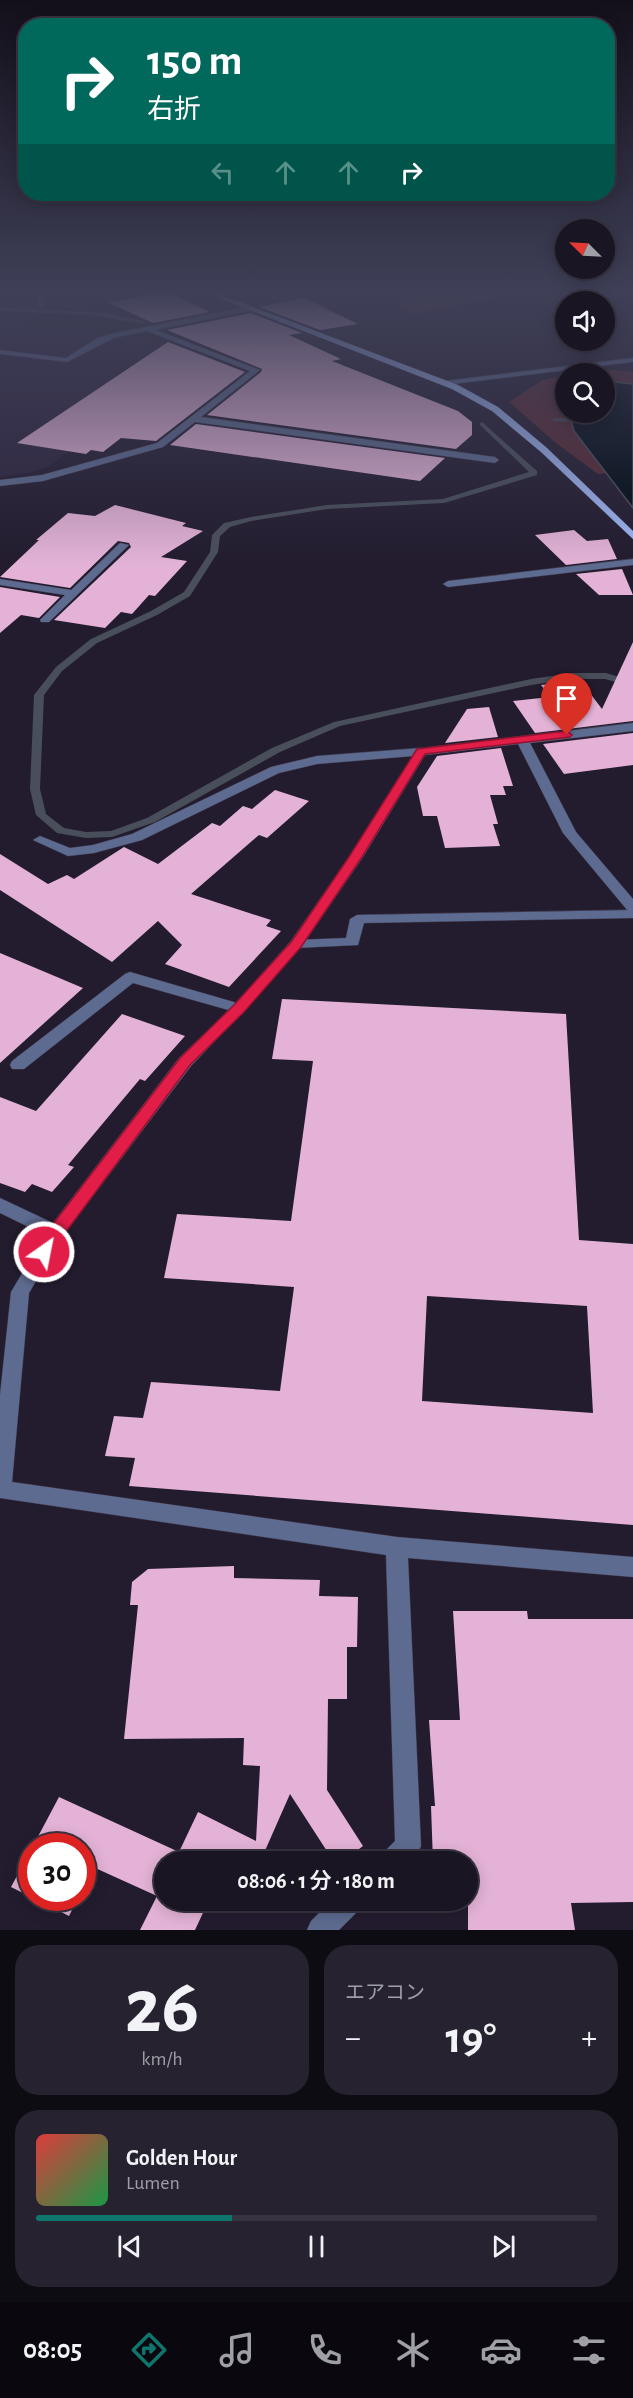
<!DOCTYPE html>
<html lang="ja">
<meta charset="utf-8">
<style>
body{margin:0;font-family:"Alegreya Sans","Noto Sans JP",sans-serif;background:#272230;color:#f1f3f6;height:100vh;display:flex;flex-direction:column;font-size:22px;white-space:nowrap}
*{box-sizing:border-box;margin:0}
p{font-size:20px;color:#9f9fa6}
.icon{flex:none;width:33px;height:33px;fill:none;stroke:currentColor;stroke-width:2;stroke-linecap:round;stroke-linejoin:round}
.map{position:relative;height:1930px;overflow:hidden}
.sheet{display:flex;flex-direction:column;gap:15px;padding:15px;background:#0e0c13;flex:1}
.sheet>*{flex:none}
.banner{position:absolute;left:18px;top:18px;width:597px;height:183px;border-radius:24px;box-shadow:0 3px 15px #0003,0 0 0 2px #383441;background:#00695c;color:#fff;overflow:hidden}
.needle{width:39px;rotate:294deg}
.buttons{position:absolute;left:555px;top:219px;display:grid;gap:12px}
.buttons a{display:grid;place-items:center;width:60px;height:60px;border-radius:50%;background:#1a1523;box-shadow:0 3px 15px #0003,0 0 0 2px #383441;font-size:30px}
.speed{position:absolute;left:18px;top:1833px;display:flex;gap:12px;font-size:30px;font-weight:700;text-align:center}
.speed>*{display:grid;place-content:center;width:78px;height:78px;border-radius:50%;background:#1a1523;box-shadow:0 3px 15px #0003,0 0 0 2px #383441;line-height:1}
.speed .limit{border:9px solid #d22;background:#fff;color:#111}
.pin{position:absolute;display:grid;place-items:center;width:51px;height:51px;color:#fff;margin:-62px -26px;border-radius:50% 50% 50% 0;rotate:-45deg;box-shadow:0 0 6px #0007}
.pin .icon{rotate:45deg}
.me{position:absolute;width:66px;margin:-33px;rotate:33deg;stroke-linejoin:round;filter:drop-shadow(0 0 4px #0008)}
.turn{display:flex;align-items:center;gap:21px;height:126px;padding:0 30px;font-size:27px}
.turn .icon{width:78px;height:78px;stroke-width:2.5}
.turn b{display:block;font-size:42px;line-height:51px}
.lanes{display:flex;align-items:center;height:57px;padding:0 30px;background:#0003;justify-content:center;gap:30px;direction:ltr}
.lanes .off{opacity:.35}
.big{font-size:45px;font-weight:600;line-height:1.1}
.sheet .widget{flex:1;display:flex;flex-direction:column;justify-content:center;gap:9px;min-width:0;padding:0 21px;border-radius:24px;background:#272230}
.sheet .dial{align-items:center;gap:0}
.dial b{font-size:78px;line-height:1}
.song{display:flex;align-items:center;gap:18px}
.cover{width:72px;height:72px;border-radius:9px;background:linear-gradient(135deg,hsl(0 70% 55%),hsl(140 70% 35%))}
.played{height:6px;border-radius:3px;background:linear-gradient(90deg,#0f766e 35%,#383441 35%)}
.keys{display:flex;justify-content:space-around;direction:ltr}
.heat{display:flex;justify-content:space-between;align-items:center;font-size:33px;direction:ltr}
.sheet .tiles{flex:1;display:grid;gap:15px;grid-template-columns:1fr 1fr}
.widget:last-child{grid-column:span 2}
.trip{position:absolute;left:154px;top:1851px;width:324px;height:60px;border-radius:30px;background:#1a1523;box-shadow:0 3px 15px #0003,0 0 0 2px #383441;font-weight:600;line-height:60px;text-align:center}
.tabs{display:flex;height:96px;justify-content:space-around;align-items:center;background:#0a080e;color:#9f9fa6}
.tabs .icon{width:42px;height:42px}
.tabs .current{color:#0f766e}
.tabs b{font-size:27px;color:#f1f3f6}
.map>svg:first-child{display:block}
.built{fill:#2d233d}
.green{fill:#592a33}
.water{fill:#000b14;stroke:#494f5a;stroke-width:1.5}
.lines{fill:none;stroke-linecap:round;stroke-linejoin:round}
.stream{fill:#494f5a;fill-rule:evenodd}
.building{fill:#e3b2d6;fill-rule:evenodd}
.lane-casing{stroke:#40394c;stroke-width:1}
.street-casing{stroke:#40394c;stroke-width:1}
.primary-casing{stroke:#40394c;stroke-width:1}
.lane{fill:#5d6b90;fill-rule:evenodd}
.street{fill:#5d6b90;fill-rule:evenodd}
.primary{fill:#a0b8f5;fill-rule:evenodd}
.route{fill:#e11d48;stroke:#92132f;stroke-width:1.5}
</style>
<div class="map">
<svg width="633" height="1930" viewBox="0 0 633 1930">
<rect width="100%" height="100%" fill="#231c2f"/>
<path class="built" d="M0 318 152 339 205 354 48 467 28 473 0 477Z"/>
<g class="green">
<path d="M438 293H515L413 314 397 303Z"/>
<path d="M613 370 633 372V384L605 381 604 374H574Z"/>
<path d="M565 375 563 392 566 412 569 413 574 431 607 473 598 474 556 443 509 402 543 380Z"/>
</g>
<path class="water" d="M605 381 633 384V508L574 431 569 413 604 412Z"/>
<g class="lines">
<g class="stream">
<path d="M0 307 108 313 146 322 143 324 90 315 0 311Z"/>
<path d="M555 418 588 419 591 421 588 423 553 421 552 420Z"/>
<path d="M482 422 537 471V475L444 503 327 509 251 521 230 527 220 536 218 552 190 596 157 615 97 643 62 671 44 695 40 789 46 814 64 828 86 832 111 831 147 818 272 748 334 722 531 679 572 673H606L633 681V687L605 679H572L531 685 340 726 280 752 155 822 112 837 86 838 57 833 36 815 30 789 34 695 56 667 91 639 151 611 184 592 210 552 212 535 224 523 251 517 327 505 443 499 529 472 480 425V423Z"/>
</g>
</g>
<g class="building">
<path d="M156 293H169L210 312 153 323 109 303Z"/>
<path d="M304 298 358 324 320 330 259 307Z"/>
<path d="M251 313 302 333 289 335 341 359 332 361 458 411 472 422V435L456 449 207 415 261 372 262 369 167 330Z"/>
<path d="M168 342 245 372 156 441 121 438 103 452 91 450 86 454 17 443Z"/>
<path d="M196 424 445 458 420 481 170 445Z"/>
<path d="M115 505 186 523 182 526 203 531 161 557 187 561 155 596 149 595 132 614 121 612 105 628 54 620 131 547 129 543 118 541 70 588 0 577 39 540H36L68 513 95 516Z"/>
<path d="M574 530 587 541 608 539 617 559 566 565 535 535Z"/>
<path d="M622 569 633 595H599L576 574Z"/>
<path d="M0 587 60 597 39 618 21 615 0 633Z"/>
<path d="M633 642V721L535 733 513 701 550 697 541 685 580 680 602 709Z"/>
<path d="M489 707 498 737 445 743 467 709Z"/>
<path d="M633 733V765L564 774 543 744Z"/>
<path d="M501 748 513 786H503L506 795H490L498 824H493L500 846 445 848 437 816H423L417 787 437 756Z"/>
<path d="M275 790 309 801 267 838 259 835 191 894 271 920 266 926 281 931 229 987 165 964 182 945 158 921 112 962 0 890V854L48 884 67 875 74 879 124 847 158 864 212 823 220 826 243 806 252 809Z"/>
<path d="M0 953 83 988 0 1063Z"/>
<path d="M282 999 566 1014 579 1240 633 1244V1525L129 1486 135 1458 105 1456 114 1416 143 1418 151 1382 280 1391 294 1287 164 1278 177 1214 291 1221 313 1061 272 1059ZM427 1296 587 1306 593 1413 422 1401Z"/>
<path d="M122 1014 185 1036 145 1081 140 1079 68 1165 74 1167 52 1192 32 1184 25 1192 0 1183V1097L36 1111Z"/>
<path d="M234 1566V1578L320 1580 319 1596 358 1597 357 1647H347V1699H328L327 1790 363 1846 342 1862H334L290 1794 260 1862H165V1900H209L195 1930H140L157 1896 93 1867 82 1888V1846H33L59 1797 179 1852 198 1812 256 1841 260 1766 243 1765 244 1738 124 1739 138 1605H130L132 1582 148 1569Z"/>
<path d="M453 1611H527L528 1619H633V1902L571 1903 575 1930H468V1862H433L431 1806H435L429 1720H460Z"/>
<path d="M32 1848V1898H78L69 1916 11 1887Z"/>
<path d="M214 1900H243L238 1912Z"/>
</g>
<g class="lines">
<g class="lane-casing">
<g id="lane">
<path d="M109 335 113 337 112 339 67 362 0 354V350L66 358 97 338Z"/>
<path d="M633 358V362L445 385 441 383 445 381Z"/>
<path d="M633 559V565L448 587 443 584 448 581Z"/>
<path d="M421 748 427 752 425 755 317 764 279 773 142 840 94 853 68 856 33 840 40 836 70 848 93 845 132 834 271 767 317 756Z"/>
<path d="M633 910V918L364 923 358 945 296 948 289 944 296 940 346 938 350 919 357 915Z"/>
<path d="M130 972 244 1005 247 1008 239 1013 133 983 24 1069H12L10 1065 12 1061 125 974Z"/>
</g>
</g>
<g class="street-casing">
<g id="street">
<path d="M38 293H44V307L37 305Z"/>
<path d="M250 306 253 310 156 330 260 370 201 417 495 457 499 460 495 463 195 422 163 447 43 481 0 486V480L42 475 157 443 250 371 147 331 109 339 105 337 106 335Z"/>
<path d="M120 543 129 545 49 622H41L40 620 65 595 0 585V579L71 590Z"/>
<path d="M633 723V731L530 743 576 832 633 899V912L628 911 563 833 518 744 425 755 363 857 301 947 244 1011 191 1066 62 1237 29 1293 12 1482 397 1537 633 1557V1577L408 1558 421 1846 417 1855 411 1862H379L383 1853 395 1841 386 1555 0 1498V1395L11 1292 45 1235 0 1213V1198L53 1223 179 1058 234 1005 291 941 349 857 417 749Z"/>
<path d="M332 1900H364L360 1909 339 1930H307L311 1921Z"/>
</g>
</g>
<g class="primary-casing">
<path id="primary" d="M206 293H216L458 385 498 407 547 448 633 531V539L541 452 492 411 452 389Z"/>
</g>
<use href="#lane" class="lane"/>
<use href="#street" class="street"/>
<use href="#primary" class="primary"/>
</g>
<linearGradient id="sky" x2="0" y2="1"><stop stop-color="#130f1a"/><stop offset="0.52" stop-color="#3f4058"/><stop offset="1" stop-color="#3f4058" stop-opacity="0"/></linearGradient>
<rect width="633" height="564" fill="url(#sky)"/>
<path class="route" d="M567 731 572 735 570 737 425 754 362 857 301 947 244 1012 190 1065 62 1237 50 1257 44 1259 38 1257 35 1252 50 1228 180 1058 234 1005 292 941 349 857 417 749Z"/>
</svg>
<div class="buttons">
<a><svg class="needle" viewBox="-14 -14 28 28"><path d="M0-13l5 13h-10z" fill="#e53935"/><path d="M0 13l5-13h-10z" fill="#9f9fa6"/></svg></a>
<a><svg class="icon" aria-label="sound" viewBox="0 0 24 24"><path d="M4 9h4l5-4v14l-5-4H4zM17 9q2 3 0 6"/></svg></a>
<a><svg class="icon" aria-label="search" viewBox="0 0 24 24"><circle cx="10" cy="10" r="6"/><path d="M15 15l6 6"/></svg></a>
</div>
<div class="speed"><div class="limit">30</div></div>
<div class="pin" style="left:567px;top:735px;background:#d93025"><svg class="icon" aria-label="arrive" viewBox="0 0 24 24"><path d="M6 21V4h12l-3 4 3 4H6"/></svg></div>
<svg class="me" style="left:44px;top:1252px" viewBox="-20 -20 40 40"><circle r="17" fill="#e11d48" stroke="#fff" stroke-width="3"/><path d="M0-11L8 9 0 5-8 9z" fill="#fff"/></svg>
<div class="trip">08:06 · 1 分 · 180 m</div>
<div class="banner">
<div class="turn"><svg class="icon" aria-label="right" viewBox="0 0 24 24"><path d="M7 20v-9h11M14 6l5 5-5 5"/></svg><div><b>150 m</b>右折</div></div>
<div class="lanes"><svg class="icon off" aria-label="left" viewBox="0 0 24 24"><path d="M17 20v-9H6M10 6l-5 5 5 5"/></svg><svg class="icon off" aria-label="ahead" viewBox="0 0 24 24"><path d="M12 20V5M6 11l6-6 6 6"/></svg><svg class="icon off" aria-label="ahead" viewBox="0 0 24 24"><path d="M12 20V5M6 11l6-6 6 6"/></svg><svg class="icon" aria-label="right" viewBox="0 0 24 24"><path d="M7 20v-9h11M14 6l5 5-5 5"/></svg></div>
</div>
</div>
<section class="sheet">
<div class="tiles">
<div class="widget dial"><b>26</b><p>km/h</p></div>
<div class="widget"><p>エアコン</p>
<div class="heat"><a>−</a><b class="big">19°</b><a>+</a></div>
</div>
<div class="widget">
<div class="song"><i class="cover"></i><div><b>Golden Hour</b><p>Lumen</p></div></div>
<div class="played"></div>
<div class="keys"><svg class="icon" aria-label="previous" viewBox="0 0 24 24"><path d="M18 5L8 12l10 7zM5 5v14"/></svg><svg class="icon" aria-label="pause" viewBox="0 0 24 24"><path d="M8 5v14M16 5v14"/></svg><svg class="icon" aria-label="next" viewBox="0 0 24 24"><path d="M6 5l10 7-10 7zM19 5v14"/></svg></div>
</div>
</div>
</section>
<nav class="tabs">
<b>08:05</b>
<svg class="icon current" aria-label="directions" viewBox="0 0 24 24"><path d="M12 3l9 9-9 9-9-9zM9 14v-3h6M13 9l2 2-2 2"/></svg>
<svg class="icon" aria-label="music" viewBox="0 0 24 24"><path d="M9 18V5l10-2v13"/><circle cx="6" cy="18" r="3"/><circle cx="16" cy="16" r="3"/></svg>
<svg class="icon" aria-label="phone" viewBox="0 0 24 24"><path d="M5 4h4l2 5-3 2q2 4 5 5l2-3 5 2v4C11 20 4 13 5 4z"/></svg>
<svg class="icon" aria-label="climate" viewBox="0 0 24 24"><path d="M12 3v18M4 7l16 10M4 17L20 7"/></svg>
<svg class="icon" aria-label="car" viewBox="0 0 24 24"><path d="M5 17H2v-5l4-1 3-4h7l3 4 3 1v5h-3M9 17h6M6 11h13"/><circle cx="7" cy="17" r="2"/><circle cx="17" cy="17" r="2"/></svg>
<svg class="icon" aria-label="filters" viewBox="0 0 24 24"><path d="M4 7h16M4 17h16"/><circle cx="9" cy="7" r="2"/><circle cx="15" cy="17" r="2"/></svg>
</nav>
